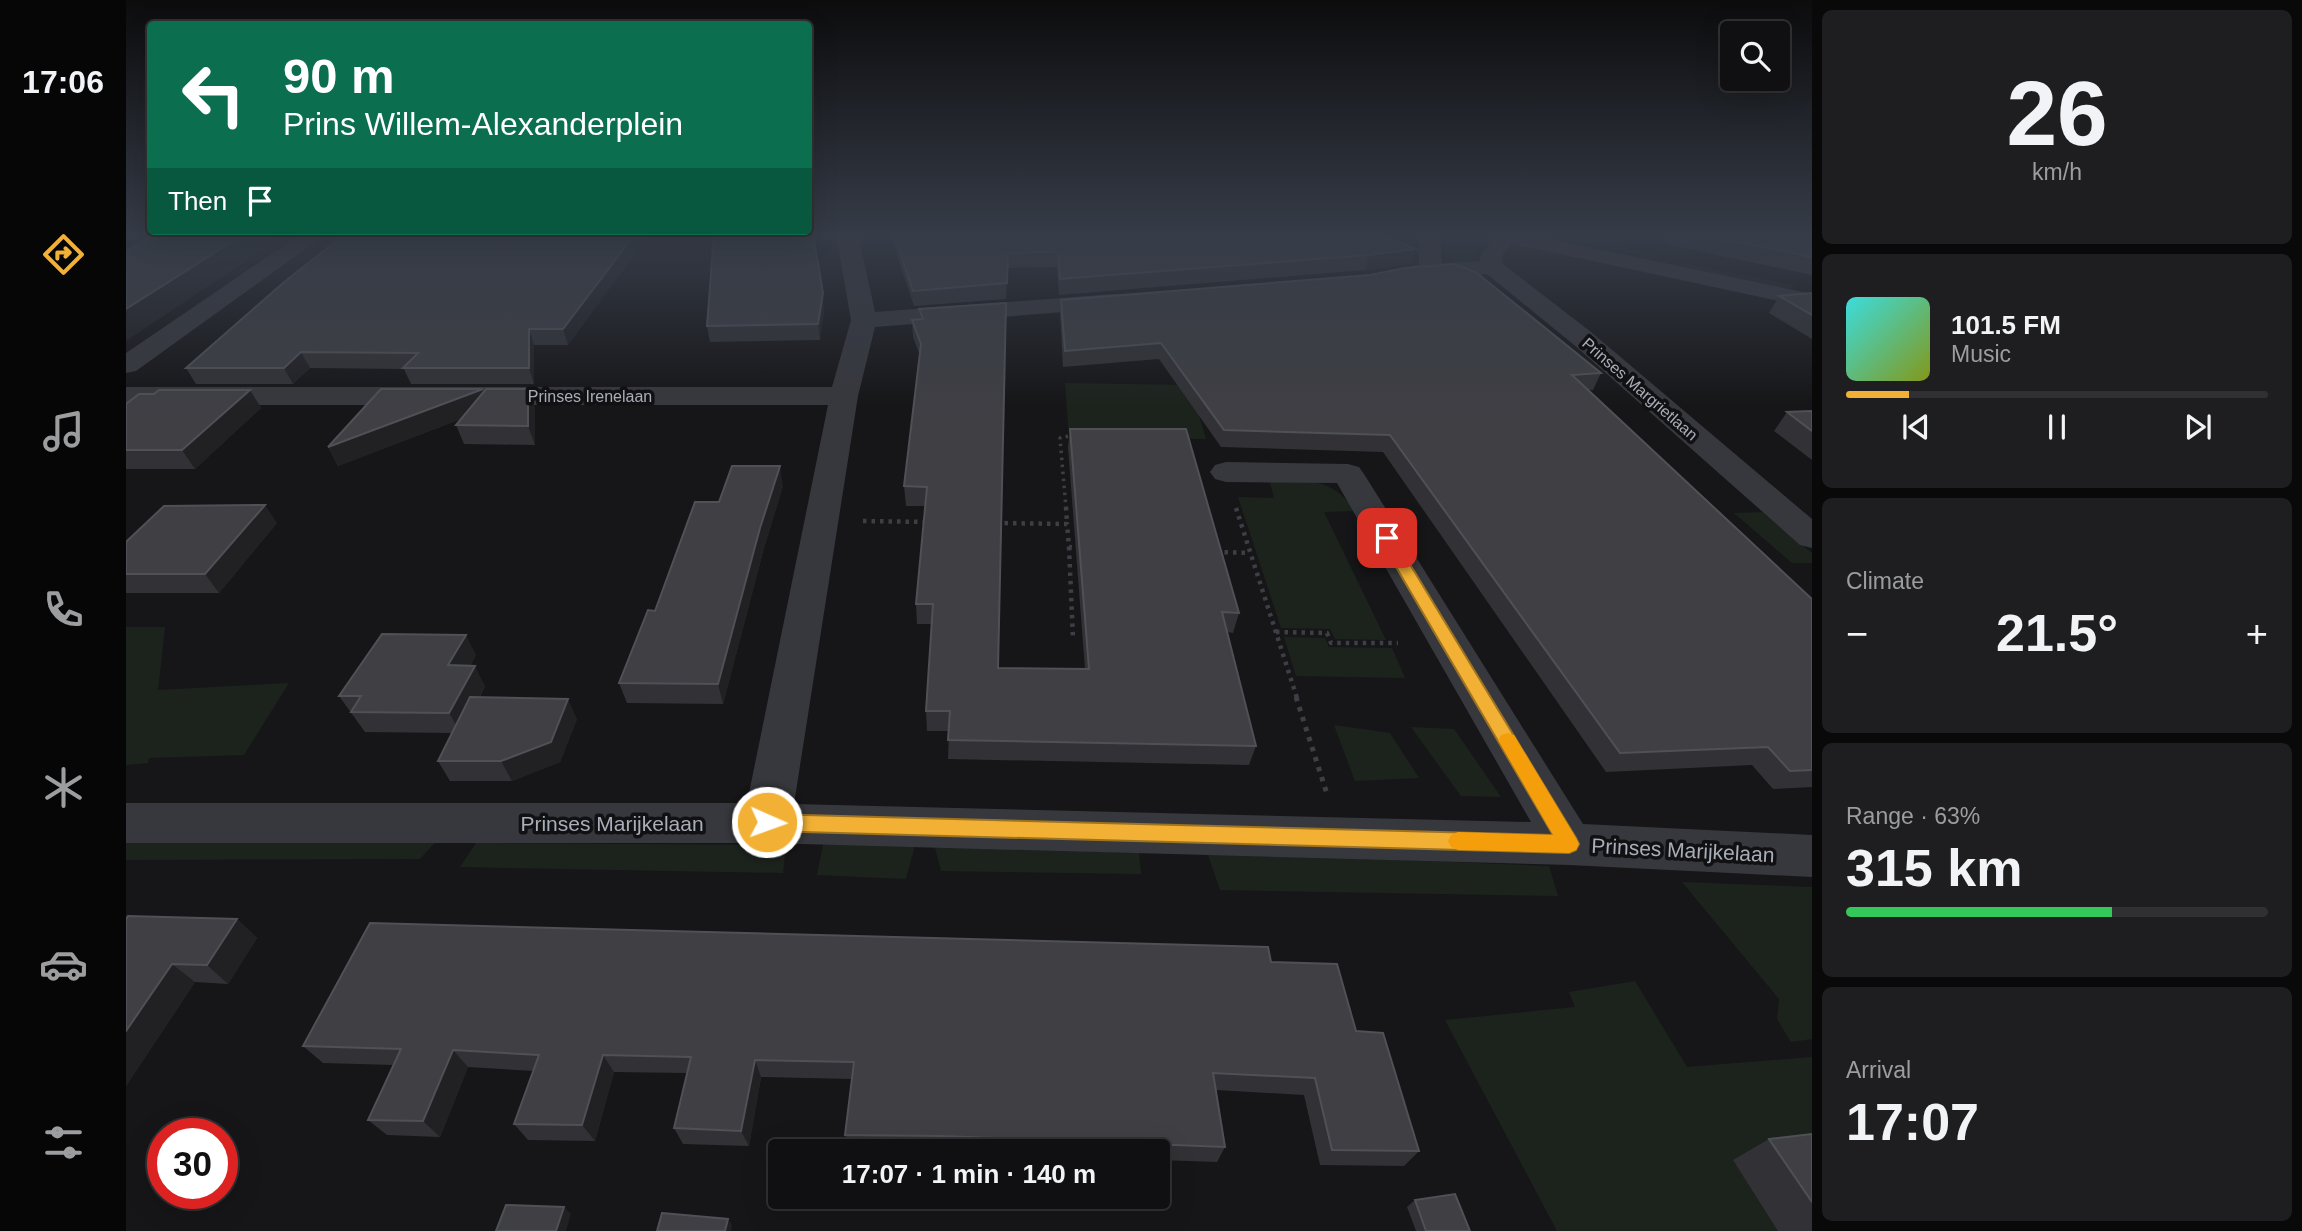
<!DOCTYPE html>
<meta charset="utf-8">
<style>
body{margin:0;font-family:Helvetica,sans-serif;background:#1e1e20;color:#f1f3f6;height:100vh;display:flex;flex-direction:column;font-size:26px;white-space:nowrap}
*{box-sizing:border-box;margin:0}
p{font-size:23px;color:#9c9d9f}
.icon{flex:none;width:38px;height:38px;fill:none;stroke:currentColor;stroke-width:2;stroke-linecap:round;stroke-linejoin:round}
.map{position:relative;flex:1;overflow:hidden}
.sheet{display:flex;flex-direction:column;gap:10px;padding:10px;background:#09090a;width:490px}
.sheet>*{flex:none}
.hud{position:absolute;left:21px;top:21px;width:665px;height:214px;border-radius:7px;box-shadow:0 7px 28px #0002,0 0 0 2px #303032;background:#0b6e4f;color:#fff;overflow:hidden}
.fabs{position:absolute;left:1594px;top:21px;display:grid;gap:14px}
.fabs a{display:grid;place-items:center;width:70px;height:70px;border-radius:7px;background:#101012;box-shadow:0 7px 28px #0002,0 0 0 2px #303032;font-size:35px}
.speed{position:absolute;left:21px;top:1118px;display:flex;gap:14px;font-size:35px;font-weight:700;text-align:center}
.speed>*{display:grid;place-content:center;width:91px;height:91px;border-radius:50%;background:#101012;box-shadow:0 7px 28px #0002,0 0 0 2px #303032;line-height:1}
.speed .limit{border:10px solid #d22;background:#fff;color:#111}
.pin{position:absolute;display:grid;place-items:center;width:60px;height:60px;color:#fff;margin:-30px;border-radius:14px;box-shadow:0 4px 10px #0006}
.me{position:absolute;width:77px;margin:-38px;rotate:92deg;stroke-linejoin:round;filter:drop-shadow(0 0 5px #0008)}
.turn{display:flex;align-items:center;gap:24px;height:147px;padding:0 21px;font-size:32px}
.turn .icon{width:91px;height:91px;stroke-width:2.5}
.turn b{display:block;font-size:49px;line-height:60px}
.then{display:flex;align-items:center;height:66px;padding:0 21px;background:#0003;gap:14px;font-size:26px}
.big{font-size:52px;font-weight:700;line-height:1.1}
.sheet .widget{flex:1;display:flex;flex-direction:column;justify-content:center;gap:10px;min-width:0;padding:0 24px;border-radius:10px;background:#1e1e20}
.sheet .dial{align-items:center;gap:0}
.dial b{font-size:91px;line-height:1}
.song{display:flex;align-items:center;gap:21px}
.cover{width:84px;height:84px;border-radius:10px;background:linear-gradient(135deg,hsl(180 70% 55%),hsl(70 70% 35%))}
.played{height:7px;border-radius:4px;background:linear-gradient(90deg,#f2b134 15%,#303032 15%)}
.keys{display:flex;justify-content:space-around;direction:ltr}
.heat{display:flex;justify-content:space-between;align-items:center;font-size:38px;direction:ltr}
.charge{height:10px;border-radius:5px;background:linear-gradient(90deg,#34c759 63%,#303032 0)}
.trip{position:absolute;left:642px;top:1139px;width:402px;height:70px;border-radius:7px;background:#101012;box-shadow:0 7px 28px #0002,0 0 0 2px #303032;font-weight:700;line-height:70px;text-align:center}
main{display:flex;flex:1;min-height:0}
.dock{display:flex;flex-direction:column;width:126px;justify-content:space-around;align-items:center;background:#060607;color:#9c9d9f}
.dock .icon{width:49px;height:49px}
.dock .active{color:#f2b134}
.dock b{font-size:32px;color:#f1f3f6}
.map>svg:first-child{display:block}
.green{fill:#1c231d}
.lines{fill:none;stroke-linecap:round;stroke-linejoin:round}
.path-far2{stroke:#3d3f44;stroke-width:3.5;stroke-dasharray:2.5 4.5;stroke-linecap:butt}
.path-far1{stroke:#3d3f44;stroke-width:4.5;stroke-dasharray:3.5 5;stroke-linecap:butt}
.path{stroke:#3d3f44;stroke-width:5;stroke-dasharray:4.5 6;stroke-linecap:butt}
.minor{fill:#37383d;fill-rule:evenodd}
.tertiary{fill:#37383d;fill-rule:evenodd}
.wall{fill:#323236}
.shaded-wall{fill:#212124}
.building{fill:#3f3f44;stroke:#4f5156;stroke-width:2}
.route{fill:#f2b134;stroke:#9d7322;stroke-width:2}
.slow{fill:#f59e0b}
.labels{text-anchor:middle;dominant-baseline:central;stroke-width:7;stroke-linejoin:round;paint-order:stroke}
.far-street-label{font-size:16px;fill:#a8adb8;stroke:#111113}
.near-street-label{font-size:21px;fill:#a8adb8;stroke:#111113}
</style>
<main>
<nav class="dock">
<b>17:06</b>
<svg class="icon active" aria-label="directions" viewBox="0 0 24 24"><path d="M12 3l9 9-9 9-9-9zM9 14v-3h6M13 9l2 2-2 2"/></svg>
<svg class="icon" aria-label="music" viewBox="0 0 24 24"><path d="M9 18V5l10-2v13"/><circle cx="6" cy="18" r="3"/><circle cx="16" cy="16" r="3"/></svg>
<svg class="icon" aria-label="phone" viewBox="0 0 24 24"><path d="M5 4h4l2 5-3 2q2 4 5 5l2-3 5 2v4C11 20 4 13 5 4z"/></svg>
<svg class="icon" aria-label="climate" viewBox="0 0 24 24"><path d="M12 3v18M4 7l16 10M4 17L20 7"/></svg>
<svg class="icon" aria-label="car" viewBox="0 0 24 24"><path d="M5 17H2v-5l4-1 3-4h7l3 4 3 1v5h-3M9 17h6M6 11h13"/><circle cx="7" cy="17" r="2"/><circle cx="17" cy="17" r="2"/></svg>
<svg class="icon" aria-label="filters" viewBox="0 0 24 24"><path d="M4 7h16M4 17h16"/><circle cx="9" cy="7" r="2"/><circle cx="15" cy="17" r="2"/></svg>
</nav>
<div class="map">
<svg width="1686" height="1231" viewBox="0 0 1686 1231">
<rect width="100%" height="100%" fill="#161618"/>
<g class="green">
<path d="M1317 234H1342L1354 238 1345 261H1321Z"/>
<path d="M1409 234H1435L1535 255 1533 260Z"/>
<path d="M1552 262 1671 286 1661 289 1550 267Z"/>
<path d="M939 383 1064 385 1080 439 943 436Z"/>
<path d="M1143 479C1182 481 1205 477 1230 511L1198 512 1260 640 1209 639 1204 629 1155 628 1112 497 1148 498Z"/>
<path d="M1636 512 1686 553V563H1666L1608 513Z"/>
<path d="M0 627H39L32 690 163 683 118 755 23 758 22 763 0 765Z"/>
<path d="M1158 637 1199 638 1203 647 1266 648 1279 678 1170 676Z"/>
<path d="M1208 725 1264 733 1293 778 1229 781Z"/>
<path d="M1285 727 1328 729 1375 797 1335 796Z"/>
<path d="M0 835 313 838 294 859 0 860Z"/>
<path d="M698 840 789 845 780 879 691 875Z"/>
<path d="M350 843 660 845 657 873 334 867Z"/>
<path d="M808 844 1013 853 1015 874 815 871Z"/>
<path d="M1081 852 1423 866 1432 896 1094 890Z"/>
<path d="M1556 882 1686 887V1039L1665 1042 1651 1019 1653 999Z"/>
<path d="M1509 981 1561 1067 1686 1057V1231H1431L1319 1020 1449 1007 1443 992Z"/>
</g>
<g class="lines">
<path class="path-far2" d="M940 509 934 438 943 436"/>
<g class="path-far1">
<path d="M940 507 941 524"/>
<path d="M1110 508 1171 698"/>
<path d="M737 521 802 522"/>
<path d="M870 523 941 524 943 547 956 548"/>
<path d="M943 547 947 638"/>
<path d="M1090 552 1124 553"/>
<path d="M1150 632 1201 633 1205 643H1272"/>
</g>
<path class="path" d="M1170 697 1201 794"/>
<g class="minor">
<path d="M175 234H200L10 371 0 373V353Z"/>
<path d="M710 234H732L749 312 988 294 997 296 1000 301 997 306 988 308 749 327 732 396 668 804 1405 822 1211 483 1100 482 1089 479 1084 472 1089 465 1100 462 1222 464 1233 467 1238 474 1457 824 1686 835V877L1443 865 641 843H0V803H621L702 405H0V387H706L725 320Z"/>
<path d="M1292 234H1314L1316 263 1354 261V256L1366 239H1382L1385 244 1376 256 1377 264 1465 332 1686 519V548L1674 545 1447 344 1361 274 1288 279 1280 277 1276 272 1280 267 1293 265Z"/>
</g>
<path class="tertiary" d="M1358 234H1400L1686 294V308L1369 240 1361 239Z"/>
</g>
<g class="wall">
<path d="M423 234H523L442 345H408V384H285L278 369 184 368 167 384H70L60 368 422 237Z"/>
<path d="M764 234H1253L1290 249 1285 263 1239 270 933 295 931 267 881 268 880 299 788 306Z"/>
<path d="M1544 234H1686V275L1539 244Z"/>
<path d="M1686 293V339L1643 313 1653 296Z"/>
<path d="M935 300 1475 373 1467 390H1462L1686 599V787L1647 789 1626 765 1480 772 1257 452 1095 447 1033 359 937 367 934 315Z"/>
<path d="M880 303 872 668 959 669 942 447 944 429 1113 613 1107 633 1101 632 1130 746 1123 765 822 759 823 731H801L800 711 806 624H791L790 604 799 506H780L778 486 794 356 787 337 786 320H794L793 309Z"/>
<path d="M698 309 694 340 584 342 581 326Z"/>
<path d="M124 390 135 408 69 469H0V404L28 394Z"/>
<path d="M358 391 409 408V445L338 444 330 425 335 419 212 466 202 447Z"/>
<path d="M1686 411V460L1648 431 1661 412Z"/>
<path d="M657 486 638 548 597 704 501 703 493 683 529 611 593 502Z"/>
<path d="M151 523 93 593H0V542Z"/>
<path d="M350 655 344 666 359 686 354 697 451 719 434 762 386 781H324L312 761 325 733 239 732 213 696Z"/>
<path d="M0 919H111L131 938 102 984 69 982 0 1086Z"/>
<path d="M1145 962 1230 1031 1293 1151 1278 1166 1194 1165 1178 1095 1090 1090 1099 1147 1091 1162 1032 1160V1152H833L723 1150 719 1135 726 1079 635 1077 623 1146 557 1144 548 1128 561 1073 488 1072 469 1141 402 1140 388 1124 408 1071 342 1067 314 1137 261 1135 242 1120 267 1065 197 1063 177 1046Z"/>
<path d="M1686 1134V1231H1652L1607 1160 1643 1139Z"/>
<path d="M1289 1200 1344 1231H1290L1281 1207Z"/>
</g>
<g class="shaded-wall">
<path d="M118 234H151L136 245 138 249 0 341V309Z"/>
<path d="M509 234H523L442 345 437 329Z"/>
<path d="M1290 249 1285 263 1239 270 1243 255Z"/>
<path d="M697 293 698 309 694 340 692 324Z"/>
<path d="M403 329 408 345V384L403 368Z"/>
<path d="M175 352 184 368 167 384 158 368Z"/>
<path d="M357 389 364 408 212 466 202 447Z"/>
<path d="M402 389 409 408V445L402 426Z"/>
<path d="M124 390 135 408 69 469 56 450Z"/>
<path d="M654 466 657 486 638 548 597 704 592 684 634 528Z"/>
<path d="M139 505 151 523 93 593 79 574Z"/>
<path d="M340 635 350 655 333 686 322 665Z"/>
<path d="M349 666 359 686 335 733 323 713Z"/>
<path d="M442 699 451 719 434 762 386 781 375 761Z"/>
<path d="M111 919 131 938 102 984 81 965Z"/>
<path d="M46 964 69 982 0 1086V1031Z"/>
<path d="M327 1050 342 1067 314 1137 297 1121Z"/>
<path d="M477 1055 488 1072 469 1141 456 1125Z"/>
<path d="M629 1060 635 1077 623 1146 615 1131Z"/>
<path d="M438 1207 445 1214 440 1231H430Z"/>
<path d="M602 1219 606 1225 605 1231H599Z"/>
</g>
<g class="building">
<path d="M31 234H118L0 309V251Z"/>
<path d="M219 234 422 237 423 234H509L437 329H403V368H277L292 353 175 352 158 368H60L157 283Z"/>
<path d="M588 234H687L697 293 692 324 581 326Z"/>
<path d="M768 234H1253L1290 249 1243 255 934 279 932 252 882 253 881 283 787 291Z"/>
<path d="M1570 234H1686V257Z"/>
<path d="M1329 264 1351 273 1475 373 1446 375 1686 599V770L1664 771 1642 747 1494 753 1264 435 1098 430 1035 343 939 351 935 300 1244 275 1279 268Z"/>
<path d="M1686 293V315L1653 296Z"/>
<path d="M880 303 872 668 963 669 944 429H1060L1113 613 1096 612 1130 746 822 740 824 711H800L807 604H790L801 487 778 486 795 344 786 320 797 319 793 309Z"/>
<path d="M255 389H357L202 447Z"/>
<path d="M360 389H402V426L330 425Z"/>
<path d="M33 390H124L56 450H0V404L13 394H28Z"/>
<path d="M1686 411V431L1661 412Z"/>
<path d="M606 466H654L634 528 592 684 493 683 522 610 529 611 569 502H593Z"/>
<path d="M139 505 79 574H0V542L38 506Z"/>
<path d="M256 634 340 635 322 665 349 666 323 713 225 712 235 696H213Z"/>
<path d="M344 697 442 699 425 742 375 761H312Z"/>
<path d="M2 916 111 919 81 965 46 964 0 1031V919Z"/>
<path d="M244 923 1142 947 1145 962 1211 964 1230 1031 1257 1033 1293 1151 1206 1150 1189 1078 1087 1073 1099 1147 817 1136 719 1135 728 1062 629 1060 615 1131 548 1128 565 1057 477 1055 456 1125 388 1124 413 1055 327 1050 297 1121 242 1120 275 1049 177 1046Z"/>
<path d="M1686 1134V1202L1643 1139Z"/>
<path d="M1329 1194 1344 1231H1300L1289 1200Z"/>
<path d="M380 1205 438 1207 430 1231H370Z"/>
<path d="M536 1213 602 1219 599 1231H531Z"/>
</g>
<linearGradient id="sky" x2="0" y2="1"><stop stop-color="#0c0c0d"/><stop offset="0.58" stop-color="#363c48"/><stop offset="1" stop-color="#363c48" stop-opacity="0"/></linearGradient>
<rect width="1686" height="406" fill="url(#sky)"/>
<path class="route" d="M1261 533 1268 538 1450 838 1453 844 1450 850 1443 853 641 831 634 828 632 822 634 817 641 814 1427 835 1253 538Z"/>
<path class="slow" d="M1382 733 1388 735 1450 838 1453 844 1450 850 1443 853 1332 850 1325 847 1322 841 1325 835 1332 832 1427 835 1372 740 1375 735Z"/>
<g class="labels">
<g class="far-street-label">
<text transform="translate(1514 389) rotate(41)">Prinses Margrietlaan</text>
<text x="464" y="396">Prinses Irenelaan</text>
</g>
<g class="near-street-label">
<text x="486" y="823">Prinses Marijkelaan</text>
<text transform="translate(1557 850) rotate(3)">Prinses Marijkelaan</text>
</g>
</g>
</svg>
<div class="fabs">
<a><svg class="icon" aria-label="search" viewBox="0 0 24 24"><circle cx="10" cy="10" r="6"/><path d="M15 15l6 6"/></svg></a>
</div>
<div class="speed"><div class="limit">30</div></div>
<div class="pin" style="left:1261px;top:538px;background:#d93025"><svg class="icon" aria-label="arrive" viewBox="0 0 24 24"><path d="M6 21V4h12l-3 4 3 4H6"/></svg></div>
<svg class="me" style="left:641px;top:822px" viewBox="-20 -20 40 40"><circle r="17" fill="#f2b134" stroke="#fff" stroke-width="3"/><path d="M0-11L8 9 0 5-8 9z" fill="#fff"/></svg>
<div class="trip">17:07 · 1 min · 140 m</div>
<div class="hud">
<div class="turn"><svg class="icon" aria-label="left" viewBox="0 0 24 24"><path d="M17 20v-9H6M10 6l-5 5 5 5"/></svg><div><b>90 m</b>Prins Willem-Alexanderplein</div></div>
<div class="then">Then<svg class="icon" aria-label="arrive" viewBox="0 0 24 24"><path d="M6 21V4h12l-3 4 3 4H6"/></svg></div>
</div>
</div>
<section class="sheet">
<div class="widget dial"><b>26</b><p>km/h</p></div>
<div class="widget">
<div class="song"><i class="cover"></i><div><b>101.5 FM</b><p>Music</p></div></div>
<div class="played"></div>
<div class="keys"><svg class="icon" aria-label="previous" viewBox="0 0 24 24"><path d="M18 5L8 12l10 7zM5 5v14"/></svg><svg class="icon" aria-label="pause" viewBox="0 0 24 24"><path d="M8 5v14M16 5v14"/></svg><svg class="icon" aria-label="next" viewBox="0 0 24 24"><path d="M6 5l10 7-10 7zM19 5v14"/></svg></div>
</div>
<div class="widget"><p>Climate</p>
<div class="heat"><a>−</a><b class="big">21.5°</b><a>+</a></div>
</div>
<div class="widget"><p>Range · 63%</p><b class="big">315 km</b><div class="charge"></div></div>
<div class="widget"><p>Arrival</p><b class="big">17:07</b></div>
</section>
</main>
